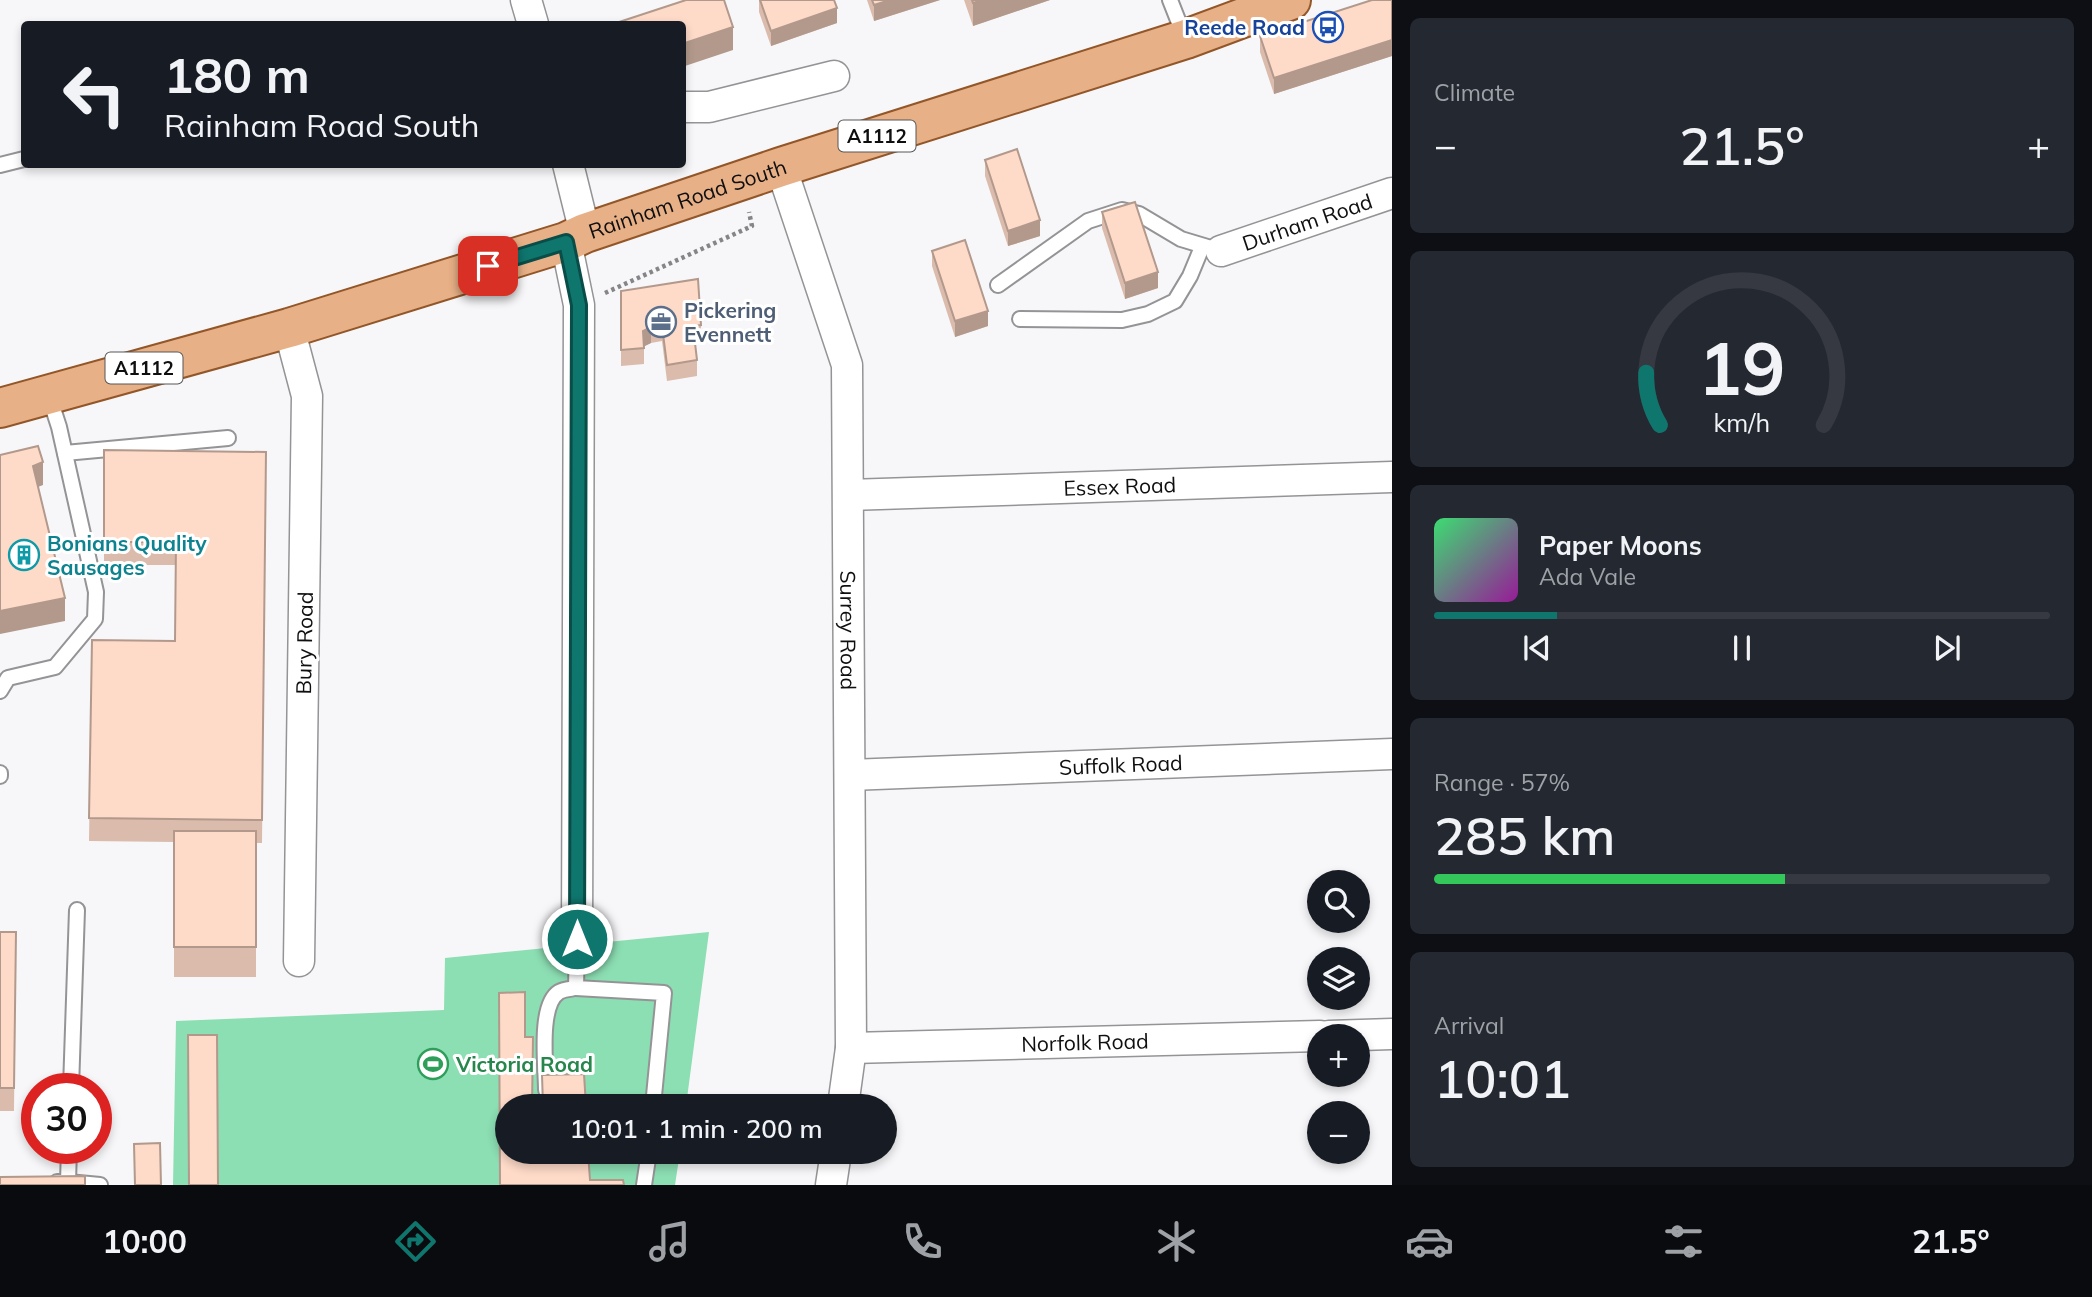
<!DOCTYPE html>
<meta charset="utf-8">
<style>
body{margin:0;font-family:Mulish,sans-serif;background:#242831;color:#f1f3f6;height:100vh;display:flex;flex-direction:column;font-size:26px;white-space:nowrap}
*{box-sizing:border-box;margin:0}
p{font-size:23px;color:#9ea1a6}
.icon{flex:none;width:38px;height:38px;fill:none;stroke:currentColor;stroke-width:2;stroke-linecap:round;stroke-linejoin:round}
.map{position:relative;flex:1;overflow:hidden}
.drawer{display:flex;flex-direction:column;gap:18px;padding:18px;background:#0d0f14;width:700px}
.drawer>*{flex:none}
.top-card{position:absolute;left:21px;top:21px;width:665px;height:147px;border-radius:7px;box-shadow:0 4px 10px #0003;background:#171b24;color:#f1f3f6;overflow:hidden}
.controls{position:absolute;left:1307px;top:870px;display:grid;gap:14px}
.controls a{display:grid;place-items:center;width:63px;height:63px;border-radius:50%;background:#171b24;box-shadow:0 4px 10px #0003;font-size:35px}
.speed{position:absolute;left:21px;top:1073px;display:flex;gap:14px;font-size:35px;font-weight:700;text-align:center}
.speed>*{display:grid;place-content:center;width:91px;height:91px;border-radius:50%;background:#171b24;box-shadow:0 4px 10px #0003;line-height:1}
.speed .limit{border:10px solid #d22;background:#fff;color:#111}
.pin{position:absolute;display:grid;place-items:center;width:60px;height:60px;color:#fff;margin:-30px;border-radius:14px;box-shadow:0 4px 10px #0006}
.me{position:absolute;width:77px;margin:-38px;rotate:0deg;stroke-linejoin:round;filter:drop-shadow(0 0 5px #0008)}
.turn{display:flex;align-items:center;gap:24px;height:147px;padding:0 28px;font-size:32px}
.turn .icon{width:91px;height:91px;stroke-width:2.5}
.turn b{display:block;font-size:49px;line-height:60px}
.big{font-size:52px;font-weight:600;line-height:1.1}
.drawer .card{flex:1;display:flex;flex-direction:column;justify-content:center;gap:10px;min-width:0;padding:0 24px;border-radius:10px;background:#242831}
.drawer .dial{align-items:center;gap:0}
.dial svg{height:182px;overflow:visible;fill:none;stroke:#363941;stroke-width:7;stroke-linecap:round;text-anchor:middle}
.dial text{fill:#f1f3f6;stroke:none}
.song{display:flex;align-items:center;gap:21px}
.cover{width:84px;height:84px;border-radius:10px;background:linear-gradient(135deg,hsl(140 70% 55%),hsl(300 70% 35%))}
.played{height:7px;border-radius:4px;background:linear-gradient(90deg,#0f766e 20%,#363941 20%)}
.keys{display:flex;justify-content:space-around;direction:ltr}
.heat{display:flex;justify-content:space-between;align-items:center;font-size:38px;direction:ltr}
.charge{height:10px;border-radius:5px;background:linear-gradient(90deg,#34c759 57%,#363941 0)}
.trip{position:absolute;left:495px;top:1094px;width:402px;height:70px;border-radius:35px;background:#171b24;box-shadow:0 4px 10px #0003;font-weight:600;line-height:70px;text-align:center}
.tab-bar{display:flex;height:112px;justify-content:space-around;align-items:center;background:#090b0e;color:#9ea1a6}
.tab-bar .icon{width:49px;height:49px}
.tab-bar .on{color:#0f766e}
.tab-bar b{font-size:32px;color:#f1f3f6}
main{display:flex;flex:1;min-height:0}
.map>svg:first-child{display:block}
.green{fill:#8cdeb3}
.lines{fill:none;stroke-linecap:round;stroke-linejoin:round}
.lane-casing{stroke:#949496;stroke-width:18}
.street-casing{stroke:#949496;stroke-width:33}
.primary-casing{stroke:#925628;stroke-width:42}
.path{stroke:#858587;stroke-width:4.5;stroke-dasharray:3.5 3.5;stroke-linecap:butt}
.lane{stroke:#fff;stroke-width:14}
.street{stroke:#fff;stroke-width:30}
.primary{stroke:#e8b086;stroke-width:38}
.wall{fill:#dabbac}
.shaded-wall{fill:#b2998c}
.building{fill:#fedac8;stroke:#b2998c;stroke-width:2}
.route-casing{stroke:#0a4d48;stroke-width:18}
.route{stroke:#0f766e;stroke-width:12}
.labels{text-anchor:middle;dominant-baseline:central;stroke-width:6;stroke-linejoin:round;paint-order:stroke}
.shield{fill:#fff;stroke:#575758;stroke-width:2}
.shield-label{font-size:19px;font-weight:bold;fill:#0f0f10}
.transit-label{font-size:21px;font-weight:bold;fill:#164399;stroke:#fff;text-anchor:end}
.street-label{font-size:21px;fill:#0f0f10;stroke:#fff}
.service-label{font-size:21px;font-weight:bold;fill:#4e5e75;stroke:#fff;text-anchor:start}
.culture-label{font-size:21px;font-weight:bold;fill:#0d838f;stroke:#fff;text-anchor:start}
.leisure-label{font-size:21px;font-weight:bold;fill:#27864d;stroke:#fff;text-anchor:start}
</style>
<main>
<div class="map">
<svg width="1392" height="1185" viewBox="0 0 1392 1185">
<rect width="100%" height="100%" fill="#f7f7f9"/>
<path class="green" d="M709 932 686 1106H508V1152H680L675 1185H173L176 1021 444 1010 445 958Z"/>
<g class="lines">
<g class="lane-casing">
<g id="lane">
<path d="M1170 0 1185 38"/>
<path d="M0 165 24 159"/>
<path d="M998 285 1088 221 1122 210 1139 214 1181 239 1221 251"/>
<path d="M1020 319 1122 320 1148 314 1175 301 1190 276 1202 247"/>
<path d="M65 453 228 438"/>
<path d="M0 691 8 678 55 667 95 619 96 592 59 427 49 396"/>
<path d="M0 773V776"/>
<path d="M577 939 576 988 664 993 653 1106"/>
<path d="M71 1088 77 910"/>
<path d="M546 1090C546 1067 538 1005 559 992 564 989 571 989 576 988"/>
<path d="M57 1182H68L69 1148"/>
<path d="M68 1182 100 1185"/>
<path d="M644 1185 649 1152"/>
</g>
</g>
<g class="street-casing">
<g id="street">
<path d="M526 0 533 24"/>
<path d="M682 107H709L834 76"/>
<path d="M568 164 585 233"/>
<path id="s1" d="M781 167 847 365 851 1048 843 1106"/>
<path d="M566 242 579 305 577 939"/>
<path id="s2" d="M1221 251 1392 193"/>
<path d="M289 328 307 396 299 961"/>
<path id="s3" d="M849 495 1392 477"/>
<path id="s4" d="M850 775 1392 754"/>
<path d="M1329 1036 1392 1034"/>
<path id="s5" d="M851 1048 1320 1036"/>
<path d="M831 1185 836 1152"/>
</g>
</g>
<g class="primary-casing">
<g id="primary">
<path id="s6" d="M0 408 289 328 566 242 585 233 781 167 1186 39 1291 0"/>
</g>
</g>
<path class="path" d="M605 293 752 226 749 212"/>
<use href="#lane" class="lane"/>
<use href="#street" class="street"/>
<use href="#primary" class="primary"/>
</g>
<g class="wall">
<path d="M759 0H834L837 23 771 46 759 12Z"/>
<path d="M867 0H940L874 21Z"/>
<path d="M964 0H1050L973 26Z"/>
<path d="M1392 0V56L1274 94 1260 52V36Z"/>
<path d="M985 160 1040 236 1008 246 985 176Z"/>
<path d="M1102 212 1158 288 1125 299 1102 228Z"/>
<path d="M932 251 988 326 955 337 932 266Z"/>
<path d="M621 291 701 325V341L695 342 697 360V376L667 381 662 341 651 343 644 346V364L621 366Z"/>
<path d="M104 450 266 452 262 843H256V977H174V842L89 841 92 640 175 641 176 565H104Z"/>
<path d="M0 932H16L14 1111H0Z"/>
</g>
<g class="shaded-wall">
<path d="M890 0H940L874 21V5Z"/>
<path d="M982 0H1050L973 26V3Z"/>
<path d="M837 8V23L771 46V31Z"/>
<path d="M733 27V50L682 67V44Z"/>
<path d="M1392 40V56L1274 94V78Z"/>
<path d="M1040 220V236L1008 246V231Z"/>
<path d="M1158 272V288L1125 299V283Z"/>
<path d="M988 311V326L955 337V321Z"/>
<path d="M651 327V343L643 347V331Z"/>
<path d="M43 462V485L33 489V466Z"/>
<path d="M65 598V621L0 634V611Z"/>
</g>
<g class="building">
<path d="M686 0H724L733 27 682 44V24H613Z"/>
<path d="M760 0H834L837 8 771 31Z"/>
<path d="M872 0H890L874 5Z"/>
<path d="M972 0H982L973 3Z"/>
<path d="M1372 0H1392V40L1274 78 1260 36Z"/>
<path d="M1017 149 1040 220 1008 231 985 160Z"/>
<path d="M1135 202 1158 272 1125 283 1102 212Z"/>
<path d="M965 240 988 311 955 321 932 251Z"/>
<path d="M698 279 701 325 693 326 697 360 667 365 662 326 651 327 643 331 644 348 621 350V291Z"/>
<path d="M38 446 43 462 33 466 65 598 0 611V455Z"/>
<path d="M104 450 266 452 262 820 89 818 92 640 175 641 176 542H104Z"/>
<rect x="174" y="831" width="82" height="116"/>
<path d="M0 932H16L14 1088H0Z"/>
<path d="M525 992V1037H533L532 1106H508V1152H588L590 1180H623L624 1185H500L499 993Z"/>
<path d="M188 1035H217L218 1185H189Z"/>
<path d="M584 1074 586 1106H543L542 1075Z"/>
<path d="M160 1143 161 1185H135L134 1144Z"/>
<path d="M85 1176V1185H0V1177Z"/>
</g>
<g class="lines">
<g class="route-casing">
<path id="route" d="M488 266 566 242 579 305 577 939"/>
</g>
<use href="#route" class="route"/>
</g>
<defs>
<g id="bus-ring" transform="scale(1.575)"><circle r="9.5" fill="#fff" stroke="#1a4fb4" stroke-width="1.5"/><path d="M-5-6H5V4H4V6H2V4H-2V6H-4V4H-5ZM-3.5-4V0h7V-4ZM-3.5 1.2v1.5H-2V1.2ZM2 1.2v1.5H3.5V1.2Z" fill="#1a4fb4"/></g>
<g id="office-ring" transform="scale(1.575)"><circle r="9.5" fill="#fff" stroke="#5c6f8a" stroke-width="1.5"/><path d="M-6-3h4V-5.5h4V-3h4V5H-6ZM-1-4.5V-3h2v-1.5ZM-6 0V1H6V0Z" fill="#5c6f8a"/></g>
<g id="building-ring" transform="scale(1.575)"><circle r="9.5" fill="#fff" stroke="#0f9aa8" stroke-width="1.5"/><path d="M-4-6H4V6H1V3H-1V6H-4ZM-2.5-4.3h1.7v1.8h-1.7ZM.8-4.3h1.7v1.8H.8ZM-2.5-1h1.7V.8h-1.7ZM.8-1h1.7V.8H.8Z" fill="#0f9aa8"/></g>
<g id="stadium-ring" transform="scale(1.575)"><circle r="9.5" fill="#fff" stroke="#2e9e5b" stroke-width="1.5"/><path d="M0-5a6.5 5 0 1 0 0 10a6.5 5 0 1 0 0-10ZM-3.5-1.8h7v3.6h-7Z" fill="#2e9e5b"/></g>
</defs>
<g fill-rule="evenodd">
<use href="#bus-ring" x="1328" y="27"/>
<use href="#office-ring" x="661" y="322"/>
<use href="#building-ring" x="24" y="555"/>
<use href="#stadium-ring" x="433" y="1064"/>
</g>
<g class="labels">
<g class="shield">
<rect x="838.5" y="120.5" width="77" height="31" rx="5"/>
<rect x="105.5" y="352.5" width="77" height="31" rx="5"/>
</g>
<g class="shield-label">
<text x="877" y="136">A1112</text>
<text x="144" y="368">A1112</text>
</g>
<g class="transit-label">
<text x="1305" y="27">Reede Road</text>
</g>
<g class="street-label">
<text stroke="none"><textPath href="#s6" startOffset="719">Rainham Road South</textPath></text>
<text stroke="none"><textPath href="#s2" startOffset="91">Durham Road</textPath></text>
<text stroke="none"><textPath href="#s3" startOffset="271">Essex Road</textPath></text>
<text stroke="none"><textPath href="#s1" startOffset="474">Surrey Road</textPath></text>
<text transform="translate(304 643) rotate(-89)">Bury Road</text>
<text stroke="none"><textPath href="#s4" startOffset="271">Suffolk Road</textPath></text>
<text stroke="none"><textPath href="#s5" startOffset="234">Norfolk Road</textPath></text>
</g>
<g class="service-label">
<text x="684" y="310">Pickering<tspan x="684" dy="24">Evennett</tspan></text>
</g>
<g class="culture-label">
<text x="47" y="543">Bonians Quality<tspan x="47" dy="24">Sausages</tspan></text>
</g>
<g class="leisure-label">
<text x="456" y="1064">Victoria Road</text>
</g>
</g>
</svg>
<div class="controls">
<a><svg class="icon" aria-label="search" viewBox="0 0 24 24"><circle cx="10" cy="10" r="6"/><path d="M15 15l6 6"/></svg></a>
<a><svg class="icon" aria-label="layers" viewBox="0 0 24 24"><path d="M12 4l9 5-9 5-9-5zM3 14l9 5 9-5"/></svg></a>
<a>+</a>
<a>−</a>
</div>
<div class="speed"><div class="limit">30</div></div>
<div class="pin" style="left:488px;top:266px;background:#d93025"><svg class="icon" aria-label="arrive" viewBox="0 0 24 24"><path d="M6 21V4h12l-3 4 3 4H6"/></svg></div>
<svg class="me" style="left:577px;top:939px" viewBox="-20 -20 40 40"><circle r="17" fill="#0f766e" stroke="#fff" stroke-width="3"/><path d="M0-11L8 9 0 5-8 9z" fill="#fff"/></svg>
<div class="trip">10:01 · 1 min · 200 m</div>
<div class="top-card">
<div class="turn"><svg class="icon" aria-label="left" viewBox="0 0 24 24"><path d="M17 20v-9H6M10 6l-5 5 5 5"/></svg><div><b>180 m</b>Rainham Road South</div></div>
</div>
</div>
<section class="drawer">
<div class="card"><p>Climate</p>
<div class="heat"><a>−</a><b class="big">21.5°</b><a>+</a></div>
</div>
<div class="card dial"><svg viewBox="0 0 100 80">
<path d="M14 69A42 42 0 1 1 86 69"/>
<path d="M14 69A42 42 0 0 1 8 46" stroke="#0f766e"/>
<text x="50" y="56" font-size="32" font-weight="700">19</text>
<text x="50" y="72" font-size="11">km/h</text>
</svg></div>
<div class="card">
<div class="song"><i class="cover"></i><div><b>Paper Moons</b><p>Ada Vale</p></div></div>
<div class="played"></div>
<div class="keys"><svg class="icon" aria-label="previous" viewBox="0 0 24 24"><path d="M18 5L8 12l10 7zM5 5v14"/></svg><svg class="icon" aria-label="pause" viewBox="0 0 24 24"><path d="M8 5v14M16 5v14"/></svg><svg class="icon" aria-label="next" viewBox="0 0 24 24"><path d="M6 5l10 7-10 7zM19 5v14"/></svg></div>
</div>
<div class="card"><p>Range · 57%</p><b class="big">285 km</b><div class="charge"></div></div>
<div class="card"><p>Arrival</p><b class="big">10:01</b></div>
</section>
</main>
<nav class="tab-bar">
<b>10:00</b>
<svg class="icon on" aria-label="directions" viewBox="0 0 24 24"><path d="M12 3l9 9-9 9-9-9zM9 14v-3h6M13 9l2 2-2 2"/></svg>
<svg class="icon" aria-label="music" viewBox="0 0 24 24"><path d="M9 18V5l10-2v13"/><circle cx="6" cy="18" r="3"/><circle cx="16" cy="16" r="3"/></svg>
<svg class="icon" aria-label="phone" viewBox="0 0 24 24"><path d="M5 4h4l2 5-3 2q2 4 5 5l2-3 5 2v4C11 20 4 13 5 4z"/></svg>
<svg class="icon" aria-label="climate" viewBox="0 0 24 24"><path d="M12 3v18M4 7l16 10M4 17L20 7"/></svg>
<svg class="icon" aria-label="car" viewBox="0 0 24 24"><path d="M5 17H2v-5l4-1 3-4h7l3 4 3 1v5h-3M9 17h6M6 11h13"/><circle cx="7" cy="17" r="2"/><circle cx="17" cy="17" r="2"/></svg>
<svg class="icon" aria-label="filters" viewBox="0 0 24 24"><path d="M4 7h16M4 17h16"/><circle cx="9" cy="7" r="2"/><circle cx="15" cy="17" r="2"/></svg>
<b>21.5°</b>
</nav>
